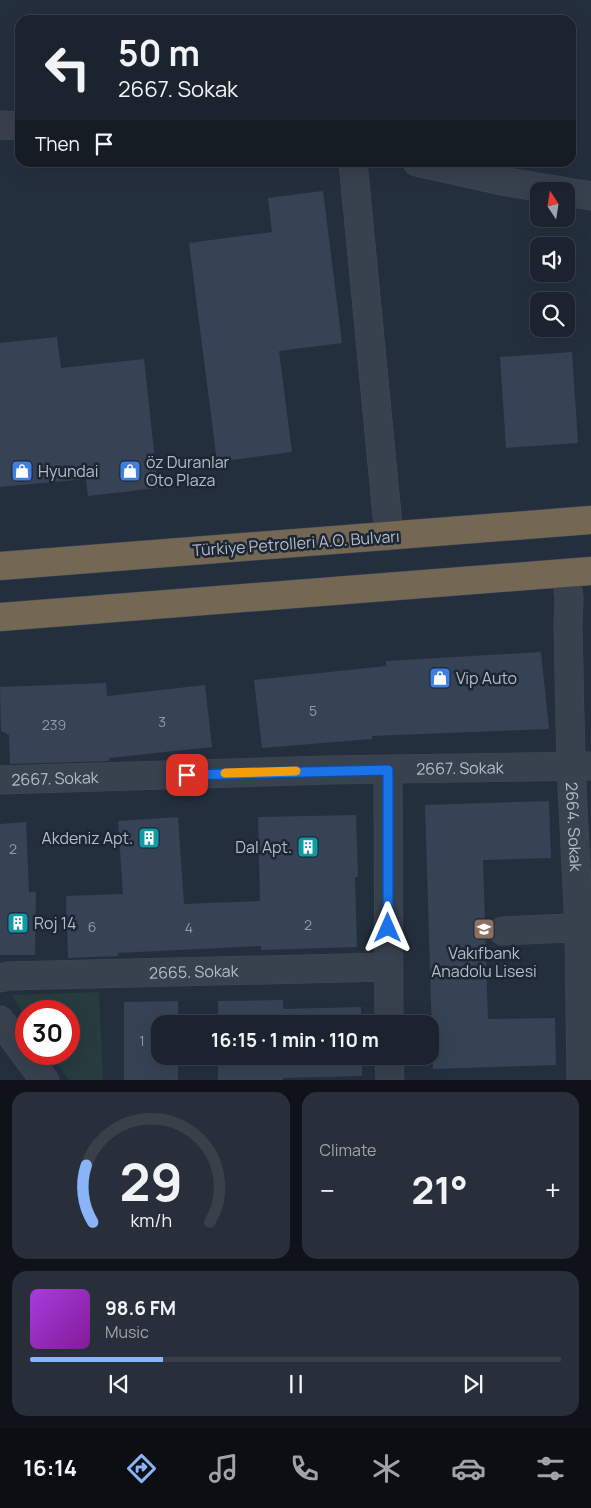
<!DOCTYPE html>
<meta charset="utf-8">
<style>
body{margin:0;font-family:Manrope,sans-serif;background:#282f3a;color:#f1f3f6;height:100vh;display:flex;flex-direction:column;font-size:19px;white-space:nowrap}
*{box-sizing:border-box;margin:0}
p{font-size:16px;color:#a0a4aa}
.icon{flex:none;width:28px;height:28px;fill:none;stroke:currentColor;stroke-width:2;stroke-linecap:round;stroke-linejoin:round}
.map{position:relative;height:1080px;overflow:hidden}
.drawer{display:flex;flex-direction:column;gap:12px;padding:12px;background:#0f1319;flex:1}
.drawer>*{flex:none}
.hud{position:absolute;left:15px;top:15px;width:561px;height:152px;border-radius:15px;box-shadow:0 5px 20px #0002,0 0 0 1px #39404a;background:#1b232e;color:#f1f3f6;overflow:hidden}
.needle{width:32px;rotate:348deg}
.tools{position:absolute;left:530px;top:182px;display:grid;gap:10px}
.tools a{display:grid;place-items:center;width:45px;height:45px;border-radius:10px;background:#1b232e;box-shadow:0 5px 20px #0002,0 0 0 1px #39404a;font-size:25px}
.speed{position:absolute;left:15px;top:1000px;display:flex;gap:10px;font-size:25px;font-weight:700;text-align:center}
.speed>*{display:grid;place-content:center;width:65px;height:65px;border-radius:50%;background:#1b232e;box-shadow:0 5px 20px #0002,0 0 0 1px #39404a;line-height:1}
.speed .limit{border:8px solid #d22;background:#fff;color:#111}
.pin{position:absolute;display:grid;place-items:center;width:42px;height:42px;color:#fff;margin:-21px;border-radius:10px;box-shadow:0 2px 8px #0006}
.me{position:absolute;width:55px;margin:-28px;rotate:0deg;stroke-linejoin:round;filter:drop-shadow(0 0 4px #0008)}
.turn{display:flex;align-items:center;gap:18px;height:105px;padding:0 20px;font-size:22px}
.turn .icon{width:65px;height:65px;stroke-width:2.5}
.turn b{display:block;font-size:35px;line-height:42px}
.then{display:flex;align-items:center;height:48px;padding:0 20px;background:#0003;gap:10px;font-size:19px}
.big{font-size:38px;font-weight:700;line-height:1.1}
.drawer .widget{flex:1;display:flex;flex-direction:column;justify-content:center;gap:8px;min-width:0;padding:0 18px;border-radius:15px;background:#282f3a}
.drawer .dial{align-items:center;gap:0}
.dial svg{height:130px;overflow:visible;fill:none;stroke:#39404a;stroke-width:7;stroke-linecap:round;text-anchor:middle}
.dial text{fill:#f1f3f6;stroke:none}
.song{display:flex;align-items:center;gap:15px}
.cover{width:60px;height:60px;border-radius:8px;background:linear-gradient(135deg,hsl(280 70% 55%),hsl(290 70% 35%))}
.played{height:5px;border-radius:2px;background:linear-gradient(90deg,#8ab4f8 25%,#39404a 25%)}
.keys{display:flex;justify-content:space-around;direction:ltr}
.heat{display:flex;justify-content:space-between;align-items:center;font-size:28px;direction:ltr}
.drawer .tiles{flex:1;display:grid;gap:12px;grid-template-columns:1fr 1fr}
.widget:last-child{grid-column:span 2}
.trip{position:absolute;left:151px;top:1015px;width:288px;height:50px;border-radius:15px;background:#1b232e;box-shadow:0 5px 20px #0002,0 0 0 1px #39404a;font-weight:700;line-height:50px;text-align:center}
.dock{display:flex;height:80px;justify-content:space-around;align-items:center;background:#0b0e12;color:#a0a4aa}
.dock .icon{width:35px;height:35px}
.dock .active{color:#8ab4f8}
.dock b{font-size:22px;color:#f1f3f6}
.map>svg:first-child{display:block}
.green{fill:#263c3f}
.building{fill:#364354}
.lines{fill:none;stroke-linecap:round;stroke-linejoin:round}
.minor-casing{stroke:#414a57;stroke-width:29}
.highway-casing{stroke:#434c59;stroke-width:29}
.minor{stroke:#38414e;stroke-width:28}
.highway{stroke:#746855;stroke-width:28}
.route-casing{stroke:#114b97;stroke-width:12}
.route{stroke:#1a73e8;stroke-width:9}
.slow{stroke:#f59e0b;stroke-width:9}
.labels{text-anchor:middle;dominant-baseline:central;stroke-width:5;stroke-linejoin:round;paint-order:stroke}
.number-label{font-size:14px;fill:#929caa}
.poi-label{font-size:16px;fill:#b4bcc9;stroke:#1d2633;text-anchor:start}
.street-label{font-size:16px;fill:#b4bcc9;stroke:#1d2633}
</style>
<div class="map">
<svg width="591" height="1081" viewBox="0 0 591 1081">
<rect width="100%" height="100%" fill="#242f3e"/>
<path class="green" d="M99 992 103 1080H69L51 1054H69V1011H26V1017L11 995Z"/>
<g class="building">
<path d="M323 191 342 343 279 351 292 452 217 462 189 243 272 232 268 198Z"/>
<path d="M57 337 61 368 144 359 158 488 88 496 86 479 0 487V343Z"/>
<path d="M572 352 578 443 506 448 500 357Z"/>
<path d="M541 652 549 729 372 736V739L262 748 254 680 386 666V661Z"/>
<path d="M106 683 107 696 205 685 212 747 109 758V761L10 764 9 735 1 731 0 687Z"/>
<path d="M549 801 551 858 483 860 488 1019 555 1018 556 1065 433 1069 425 805Z"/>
<path d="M356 815 358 877H355L357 947 261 950V946L117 953 118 956 68 958 66 896 123 894 118 821 178 817 184 904 260 901 258 817Z"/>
<path d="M26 822 29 892H36L35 955H0V824Z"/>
<path d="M283 1000V1009L361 1007V1024H218V1001Z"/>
<path d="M178 1001V1024H160V1056H178V1080H124V1002Z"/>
<path d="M218 1056H362V1076L283 1078V1081H218Z"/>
</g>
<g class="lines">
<g class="minor-casing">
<g id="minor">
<path d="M0 125 20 126"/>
<path d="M353 162 389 536"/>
<path d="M417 162 507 182 562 191"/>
<path d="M566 192 591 196"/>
<path id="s1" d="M566 573 569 598 568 625 571 766 579 927 581 1081"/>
<path d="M388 770 389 1024"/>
<path id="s2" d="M0 780 327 770 591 766"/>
<path d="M503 931 591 927"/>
<path id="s3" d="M0 978 8 976 387 967"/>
<path d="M0 1020 45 1081"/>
<path d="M389 1056 390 1081"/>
</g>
</g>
<g class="highway-casing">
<g id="highway">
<path d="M0 566 591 520"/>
<path d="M0 617 591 571"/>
</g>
</g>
<use href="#minor" class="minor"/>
<use href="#highway" class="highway"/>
</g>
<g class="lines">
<g class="route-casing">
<path id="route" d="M187 775 388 770V928"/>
</g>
<use href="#route" class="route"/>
<path class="slow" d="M225 773 296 771"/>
</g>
<defs>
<g id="shop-square" transform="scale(1.125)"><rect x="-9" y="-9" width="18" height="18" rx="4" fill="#3f7fe0" stroke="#1d2633"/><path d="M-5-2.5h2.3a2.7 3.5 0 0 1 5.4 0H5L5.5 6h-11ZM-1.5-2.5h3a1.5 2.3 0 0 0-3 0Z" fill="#fff"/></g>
<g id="building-square" transform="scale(1.125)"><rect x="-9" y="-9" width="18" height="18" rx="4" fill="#0f9aa8" stroke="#1d2633"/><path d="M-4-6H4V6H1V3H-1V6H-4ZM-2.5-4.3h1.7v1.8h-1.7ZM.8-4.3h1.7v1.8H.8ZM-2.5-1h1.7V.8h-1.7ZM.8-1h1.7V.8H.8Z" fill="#fff"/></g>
<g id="school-square" transform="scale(1.125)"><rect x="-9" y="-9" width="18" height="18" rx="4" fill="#8d6e63" stroke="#1d2633"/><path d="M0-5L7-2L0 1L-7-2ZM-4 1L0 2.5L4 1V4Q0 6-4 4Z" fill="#fff"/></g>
</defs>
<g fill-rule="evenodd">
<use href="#shop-square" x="22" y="471"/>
<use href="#shop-square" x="130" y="471"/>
<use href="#shop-square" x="440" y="678"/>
<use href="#building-square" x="149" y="838"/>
<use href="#building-square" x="308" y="847"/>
<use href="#building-square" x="18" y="923"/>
<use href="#school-square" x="484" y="929"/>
</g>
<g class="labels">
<g class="number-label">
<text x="313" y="710">5</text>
<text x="162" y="721">3</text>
<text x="54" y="724">239</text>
<text x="13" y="848">2</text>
<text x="308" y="924">2</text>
<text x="92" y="926">6</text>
<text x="189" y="927">4</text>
<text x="142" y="1040">1</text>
</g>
<g class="poi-label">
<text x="146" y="462">öz Duranlar<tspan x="146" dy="18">Oto Plaza</tspan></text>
<text x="38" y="471">Hyundai</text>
<text x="456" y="678">Vip Auto</text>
<text x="133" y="838" text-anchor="end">Akdeniz Apt.</text>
<text x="292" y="847" text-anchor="end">Dal Apt.</text>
<text x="34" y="923">Roj 14</text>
<text x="484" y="953" text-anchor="middle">Vakıfbank<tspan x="484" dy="18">Anadolu Lisesi</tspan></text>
</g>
<g class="street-label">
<text transform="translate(296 543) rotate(-4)">Türkiye Petrolleri A.O. Bulvarı</text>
<text stroke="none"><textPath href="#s2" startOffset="460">2667. Sokak</textPath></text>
<text stroke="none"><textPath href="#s2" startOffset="55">2667. Sokak</textPath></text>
<text stroke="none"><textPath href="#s1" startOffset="254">2664. Sokak</textPath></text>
<text stroke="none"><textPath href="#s3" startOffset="194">2665. Sokak</textPath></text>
</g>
</g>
</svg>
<div class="tools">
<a><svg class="needle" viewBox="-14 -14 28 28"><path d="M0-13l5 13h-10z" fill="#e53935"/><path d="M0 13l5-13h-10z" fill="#a0a4aa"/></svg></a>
<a><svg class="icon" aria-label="sound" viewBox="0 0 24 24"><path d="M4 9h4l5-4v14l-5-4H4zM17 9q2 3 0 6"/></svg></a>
<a><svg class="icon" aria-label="search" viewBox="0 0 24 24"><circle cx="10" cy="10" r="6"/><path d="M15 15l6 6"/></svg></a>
</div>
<div class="speed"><div class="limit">30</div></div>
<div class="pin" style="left:187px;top:775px;background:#d93025"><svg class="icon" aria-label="arrive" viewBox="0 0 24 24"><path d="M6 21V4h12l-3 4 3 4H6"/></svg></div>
<svg class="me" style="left:388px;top:928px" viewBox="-20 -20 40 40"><path d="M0-17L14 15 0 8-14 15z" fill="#1a73e8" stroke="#fff" stroke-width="4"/></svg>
<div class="trip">16:15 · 1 min · 110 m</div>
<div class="hud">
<div class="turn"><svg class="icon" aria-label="left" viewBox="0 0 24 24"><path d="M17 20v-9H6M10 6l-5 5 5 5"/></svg><div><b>50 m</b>2667. Sokak</div></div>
<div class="then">Then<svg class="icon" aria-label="arrive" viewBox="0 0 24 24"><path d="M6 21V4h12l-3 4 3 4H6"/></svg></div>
</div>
</div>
<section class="drawer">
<div class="tiles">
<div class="widget dial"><svg viewBox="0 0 100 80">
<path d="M14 69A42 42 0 1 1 86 69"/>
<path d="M14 69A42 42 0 0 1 10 34" stroke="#8ab4f8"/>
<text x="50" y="56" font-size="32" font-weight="700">29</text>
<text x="50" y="72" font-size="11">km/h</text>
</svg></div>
<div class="widget"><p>Climate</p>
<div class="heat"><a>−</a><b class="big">21°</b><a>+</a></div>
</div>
<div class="widget">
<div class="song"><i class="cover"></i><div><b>98.6 FM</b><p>Music</p></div></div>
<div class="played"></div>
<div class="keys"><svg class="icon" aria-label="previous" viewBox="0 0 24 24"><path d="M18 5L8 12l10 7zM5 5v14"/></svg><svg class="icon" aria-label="pause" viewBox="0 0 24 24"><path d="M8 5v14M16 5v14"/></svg><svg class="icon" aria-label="next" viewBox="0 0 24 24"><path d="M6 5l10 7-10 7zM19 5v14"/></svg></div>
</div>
</div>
</section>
<nav class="dock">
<b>16:14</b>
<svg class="icon active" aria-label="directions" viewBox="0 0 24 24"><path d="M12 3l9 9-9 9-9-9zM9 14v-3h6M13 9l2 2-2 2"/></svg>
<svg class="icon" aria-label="music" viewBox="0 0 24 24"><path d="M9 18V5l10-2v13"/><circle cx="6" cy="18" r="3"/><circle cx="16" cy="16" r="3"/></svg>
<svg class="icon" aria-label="phone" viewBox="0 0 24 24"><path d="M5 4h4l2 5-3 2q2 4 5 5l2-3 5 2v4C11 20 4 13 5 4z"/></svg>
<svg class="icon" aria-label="climate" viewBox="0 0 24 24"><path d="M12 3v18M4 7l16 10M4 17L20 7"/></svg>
<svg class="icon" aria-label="car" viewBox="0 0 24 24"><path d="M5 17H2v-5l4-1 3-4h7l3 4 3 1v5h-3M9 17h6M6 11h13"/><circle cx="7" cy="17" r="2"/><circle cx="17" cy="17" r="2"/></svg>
<svg class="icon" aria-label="filters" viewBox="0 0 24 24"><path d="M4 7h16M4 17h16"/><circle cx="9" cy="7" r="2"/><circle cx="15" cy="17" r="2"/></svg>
</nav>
